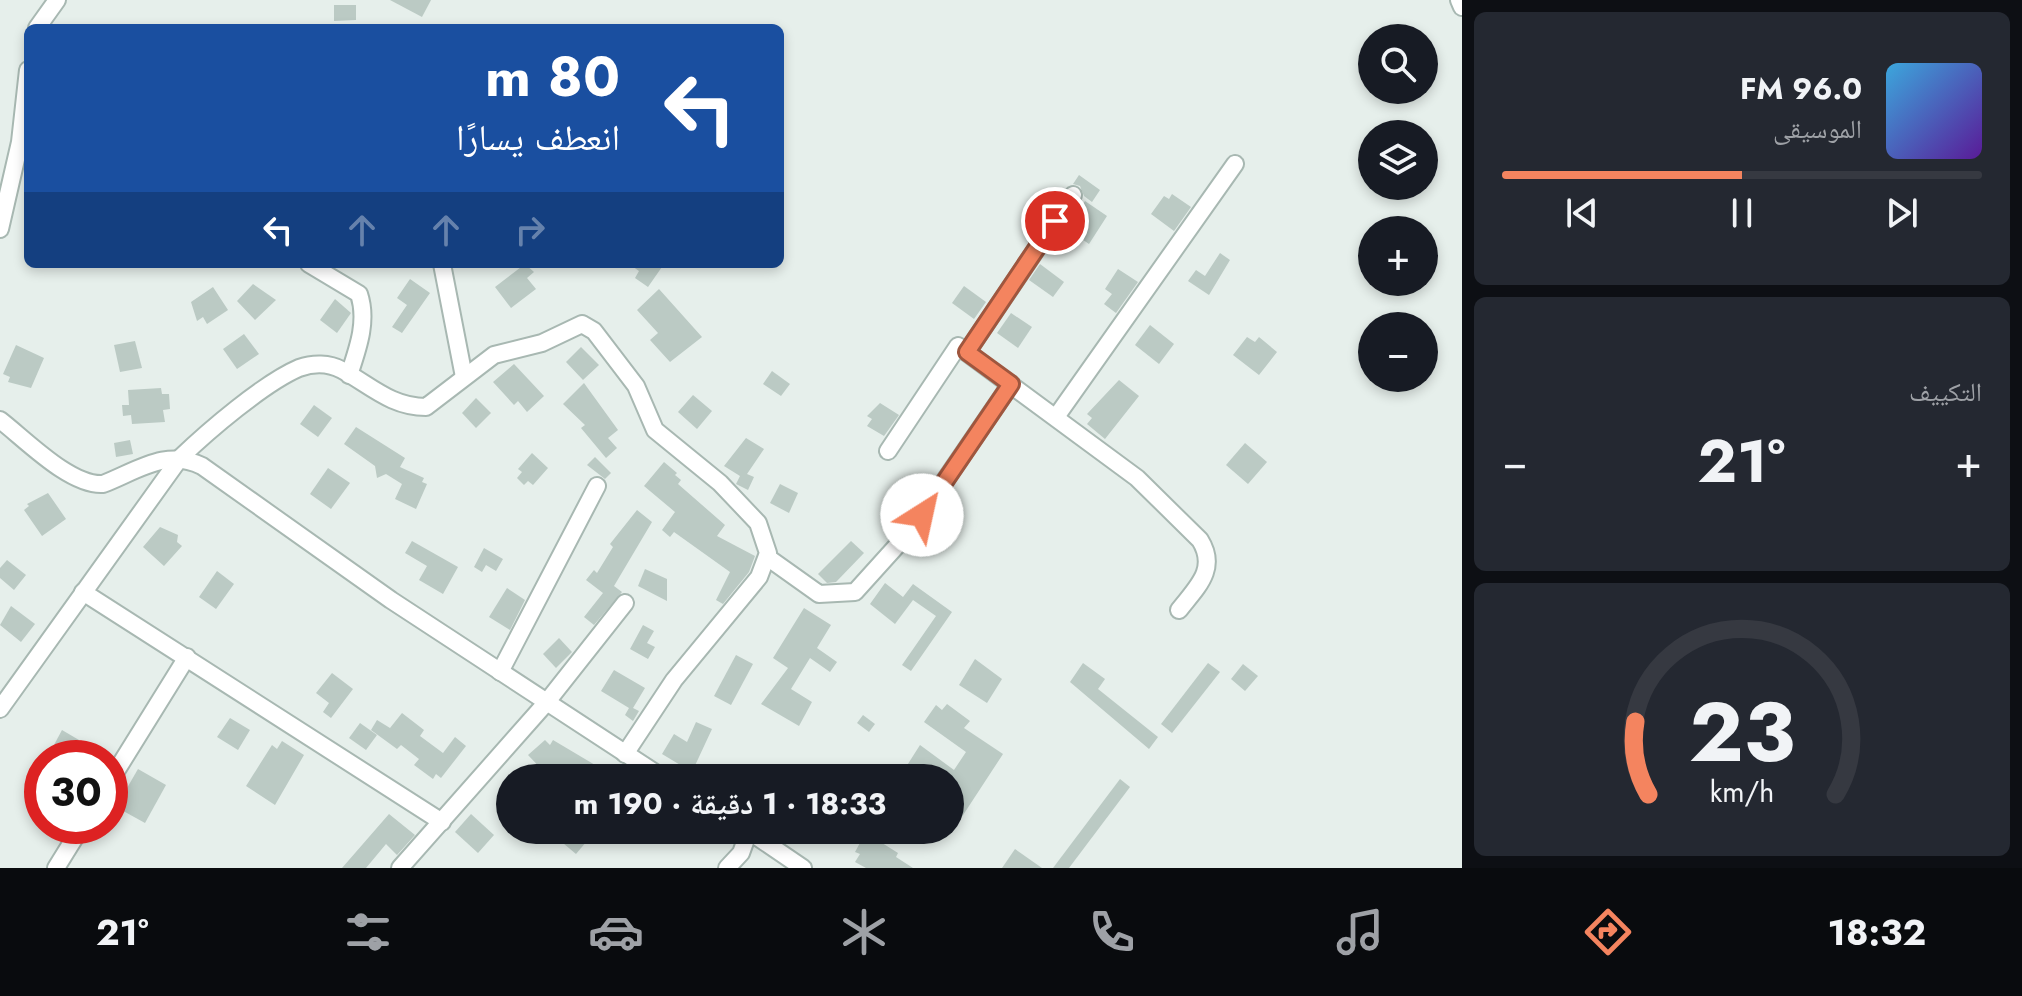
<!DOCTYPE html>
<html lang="ar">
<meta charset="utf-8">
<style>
body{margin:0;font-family:Jost,"Noto Naskh Arabic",sans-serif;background:#242831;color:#f1f3f6;direction:rtl;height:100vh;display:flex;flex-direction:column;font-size:30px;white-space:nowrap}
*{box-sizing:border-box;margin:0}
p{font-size:26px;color:#9ea1a6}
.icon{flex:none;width:44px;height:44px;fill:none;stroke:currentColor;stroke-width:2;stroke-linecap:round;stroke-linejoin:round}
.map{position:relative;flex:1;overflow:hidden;direction:ltr}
.panel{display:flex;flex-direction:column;gap:12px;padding:12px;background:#0d0f14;width:560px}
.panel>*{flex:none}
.guide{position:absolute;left:24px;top:24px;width:760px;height:244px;border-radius:12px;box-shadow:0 4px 12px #0003;direction:rtl;background:#1a4fa0;color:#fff;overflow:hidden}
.buttons{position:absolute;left:1358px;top:24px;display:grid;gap:16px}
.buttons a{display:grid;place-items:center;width:80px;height:80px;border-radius:50%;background:#171b24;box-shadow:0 4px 12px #0003;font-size:40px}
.speed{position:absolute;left:24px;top:740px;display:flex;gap:16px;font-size:40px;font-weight:700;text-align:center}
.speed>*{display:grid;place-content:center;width:104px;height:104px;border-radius:50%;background:#171b24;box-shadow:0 4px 12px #0003;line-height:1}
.speed .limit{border:12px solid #d22;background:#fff;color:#111}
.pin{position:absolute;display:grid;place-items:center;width:68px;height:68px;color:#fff;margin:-34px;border:4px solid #fff;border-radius:50%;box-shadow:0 2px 8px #0007}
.me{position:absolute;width:88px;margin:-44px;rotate:35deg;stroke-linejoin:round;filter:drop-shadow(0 0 6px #0008)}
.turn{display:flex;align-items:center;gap:28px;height:168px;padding:0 32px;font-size:36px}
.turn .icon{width:104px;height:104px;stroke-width:2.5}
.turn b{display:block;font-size:56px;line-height:68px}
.lanes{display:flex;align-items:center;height:76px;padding:0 32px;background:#0003;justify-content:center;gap:40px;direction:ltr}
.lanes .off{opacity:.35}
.big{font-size:60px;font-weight:700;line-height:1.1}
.panel .card{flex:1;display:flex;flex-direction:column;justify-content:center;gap:12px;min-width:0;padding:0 28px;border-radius:12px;background:#242831}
.panel .dial{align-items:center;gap:0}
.dial svg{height:208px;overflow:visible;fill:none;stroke:#363941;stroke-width:7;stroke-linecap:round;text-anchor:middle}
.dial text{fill:#f1f3f6;stroke:none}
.song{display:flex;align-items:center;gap:24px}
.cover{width:96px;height:96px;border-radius:12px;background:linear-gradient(135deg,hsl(200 70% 55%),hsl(270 70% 35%))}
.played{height:8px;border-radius:4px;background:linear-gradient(90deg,#f4845f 50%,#363941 50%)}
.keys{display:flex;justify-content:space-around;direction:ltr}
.heat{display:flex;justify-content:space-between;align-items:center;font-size:44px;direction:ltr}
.trip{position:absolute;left:496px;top:764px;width:468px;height:80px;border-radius:40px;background:#171b24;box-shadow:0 4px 12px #0003;font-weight:700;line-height:80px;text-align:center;direction:rtl}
.dock{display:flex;height:128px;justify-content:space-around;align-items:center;background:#090b0e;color:#9ea1a6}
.dock .icon{width:56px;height:56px}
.dock .selected{color:#f4845f}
.dock b{font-size:36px;color:#f1f3f6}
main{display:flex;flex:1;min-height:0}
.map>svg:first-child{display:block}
.building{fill:#bbcac4}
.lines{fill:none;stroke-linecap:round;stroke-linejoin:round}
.minor-casing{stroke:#a8b8b2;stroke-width:20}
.minor{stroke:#fff;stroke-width:16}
.route-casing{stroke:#9f563e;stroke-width:20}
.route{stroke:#f4845f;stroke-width:14}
</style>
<main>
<section class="panel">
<div class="card">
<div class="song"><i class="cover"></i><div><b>96.0 FM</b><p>الموسيقى</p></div></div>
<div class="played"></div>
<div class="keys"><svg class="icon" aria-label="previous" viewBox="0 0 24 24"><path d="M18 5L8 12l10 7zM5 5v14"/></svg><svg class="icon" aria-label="pause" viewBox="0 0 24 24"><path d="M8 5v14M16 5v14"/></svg><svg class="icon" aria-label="next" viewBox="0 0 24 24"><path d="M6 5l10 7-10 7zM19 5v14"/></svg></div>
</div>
<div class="card"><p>التكييف</p>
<div class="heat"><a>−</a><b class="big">21°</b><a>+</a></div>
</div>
<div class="card dial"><svg viewBox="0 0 100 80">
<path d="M14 69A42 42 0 1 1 86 69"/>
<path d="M14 69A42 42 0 0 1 9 41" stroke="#f4845f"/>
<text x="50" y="56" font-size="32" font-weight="700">23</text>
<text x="50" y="72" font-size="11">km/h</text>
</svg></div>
</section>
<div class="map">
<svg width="1462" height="868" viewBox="0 0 1462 868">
<rect width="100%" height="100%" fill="#e6efeb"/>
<g class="building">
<path d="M390 0H431L422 17Z"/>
<path d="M334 5H356V20L334 21Z"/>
<path d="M1079 175 1100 190 1092 202 1084 196 1080 186 1073 184Z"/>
<path d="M1172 194 1191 207 1174 231 1151 214 1164 196 1169 199Z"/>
<path d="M1085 201 1107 216 1089 244 1079 237 1070 241 1071 233 1066 229Z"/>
<path d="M1220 253 1230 260 1209 295 1188 281 1196 270 1205 276Z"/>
<path d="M525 264 534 272 527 278 536 289 511 308 495 287Z"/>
<path d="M629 264H664L648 287 635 278 639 271Z"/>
<path d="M1040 264 1064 282 1053 297 1029 280Z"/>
<path d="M1118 269 1138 282 1116 313 1104 304 1112 294 1105 289Z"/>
<path d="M410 279 430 293 402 333 392 327 407 305 397 298Z"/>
<path d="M253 284 276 300 255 320 237 301Z"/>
<path d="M964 286 986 302 974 319 952 303Z"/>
<path d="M213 287 228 310 207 324 203 317 197 321 191 302Z"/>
<path d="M659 289 702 337 670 362 650 340 658 333 637 310Z"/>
<path d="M335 299 351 313 337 333 320 320Z"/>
<path d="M1011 313 1032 327 1018 348 997 333Z"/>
<path d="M1150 325 1174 344 1159 364 1135 345Z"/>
<path d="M244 334 259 354 237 369 223 349Z"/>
<path d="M1247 337 1255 342 1259 337 1277 352 1259 375 1233 355Z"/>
<path d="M135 341 142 368 120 372 114 345Z"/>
<path d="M16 345 44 358 31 388 8 382 10 377 3 374Z"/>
<path d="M581 347 599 365 583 380 566 362Z"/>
<path d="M514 364 544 396 527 412 518 401 514 405 493 382Z"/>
<path d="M772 371 790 384 781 396 763 384Z"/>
<path d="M1119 380 1139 396 1105 439 1087 424 1092 418 1087 414Z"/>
<path d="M584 383 618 430 608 438 617 448 606 458 581 428 585 425 563 404Z"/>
<path d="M161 388 162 394H169L170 409 163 410 165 422 132 424 131 415 123 416 122 405H129L128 390Z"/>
<path d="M693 395 712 411 697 429 678 412Z"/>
<path d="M476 398 491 413 476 428 462 413Z"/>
<path d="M880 403 899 415 884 436 867 426 872 419 867 416Z"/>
<path d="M314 405 332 418 318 437 300 424Z"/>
<path d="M356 427 405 458 400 467 424 478 422 482 427 484 416 509 395 499 402 484 386 474 377 478 375 466 344 444Z"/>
<path d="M746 438 764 449 747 474 754 477 748 490 736 484 740 476 724 466Z"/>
<path d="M130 440 133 454 116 457 114 443Z"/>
<path d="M1245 443 1267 462 1248 484 1226 465Z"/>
<path d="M532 453 548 468 533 485 528 481 524 485 517 478 522 472 518 469Z"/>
<path d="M595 457 611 473 605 479 587 465Z"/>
<path d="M664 462 677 473 675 475 681 480 678 484 725 525 717 536 755 556 749 572 723 604 716 600 730 572 674 532 670 537 662 530 675 512 644 486Z"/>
<path d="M328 468 350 483 331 509 310 494Z"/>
<path d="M780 484 798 493 789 513 770 503Z"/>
<path d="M48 493 66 519 42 536 24 510 29 506 27 504Z"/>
<path d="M637 510 652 522 614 586 622 592 594 625 584 617 603 593 586 580 594 570 597 573 613 547 610 544Z"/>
<path d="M160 527 178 535 177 542 182 546 164 566 143 547Z"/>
<path d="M412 541 458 567 443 594 419 580 427 566 405 553Z"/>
<path d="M851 541 864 553 836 582 827 583 818 574Z"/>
<path d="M484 548 503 559 496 571 486 565 482 572 474 567Z"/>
<path d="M7 560 26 575 14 590 0 578V568Z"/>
<path d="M645 569 667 579V601L638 586Z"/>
<path d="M217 571 234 584 216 609 199 597Z"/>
<path d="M885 583 903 597 913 584 952 612 911 671 902 665 936 616 913 600 895 624 870 604Z"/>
<path d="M507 588 525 600 510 630 489 617Z"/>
<path d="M11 606 35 624 21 642 0 625Z"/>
<path d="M804 608 831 625 817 648 837 662 830 672 810 658 791 689 812 702 799 726 761 704 788 668 773 658Z"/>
<path d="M643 625 654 631 647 643 655 647 648 659 630 649Z"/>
<path d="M559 638 572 652 556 668 543 654Z"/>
<path d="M736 655 753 664 731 705 714 696Z"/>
<path d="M975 659 1002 679 987 703 959 685Z"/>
<path d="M1083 663 1105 679 1098 689 1158 737 1149 749 1070 682Z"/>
<path d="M1208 663 1220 672 1172 733 1161 724Z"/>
<path d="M1243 664 1258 676 1245 691 1231 679Z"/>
<path d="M614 670 645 688 633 708 639 711 633 721 625 715 629 708 601 691Z"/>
<path d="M332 673 353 689 331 718 323 712 329 703 316 693Z"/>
<path d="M947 704 970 721 964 728 1003 754 950 835V778H899L920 745 954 770 966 752 924 722 936 705 942 710Z"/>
<path d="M402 713 424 730 420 736 443 753 455 737 466 746 441 778 436 774 433 779 414 765 419 759 401 745 397 749 371 730 377 720 390 728Z"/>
<path d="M863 715 875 724 869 732 857 723Z"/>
<path d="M230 718 250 730 238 750 217 737Z"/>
<path d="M696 722 712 729 692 772 662 754 674 734 687 742Z"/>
<path d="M360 723 377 735 366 750 349 738Z"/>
<path d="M62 730 79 740 69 758H47Z"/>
<path d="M545 740 550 745 553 740 617 778H568L556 770 549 777 528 755Z"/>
<path d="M282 741 304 755 275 805 246 786 272 745 277 749Z"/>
<path d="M138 769 166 785 145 823 116 807Z"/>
<path d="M1120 779 1130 787 1069 868H1053Z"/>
<path d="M389 814 415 835 397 855 386 844 366 868H342Z"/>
<path d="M471 814 494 835 478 853 455 832Z"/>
<path d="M563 830H585L592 835 576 854 557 838Z"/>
<path d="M871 836 898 853 896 857 913 868H866L855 862 860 854 855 852 861 841 866 844Z"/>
<path d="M1015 849 1042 868H1002Z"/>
</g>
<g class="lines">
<g class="minor-casing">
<g id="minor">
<path d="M1459 0 1462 7"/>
<path d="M37 28 57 0"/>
<path d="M0 229 20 142 28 70"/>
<path d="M309 264 359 294C368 321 358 348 349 375"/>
<path d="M442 264 464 377"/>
<path d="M967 352 1073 195"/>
<path d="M1056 417 1235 164"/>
<path d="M0 420C26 440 70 486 103 484 137 471 166 448 202 466L391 600 663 778"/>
<path d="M888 451 958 346 1137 478 1200 540C1218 569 1197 587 1179 610"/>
<path d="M767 557 819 594 855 592 911 530 1011 384"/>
<path d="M83 592 442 822"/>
<path d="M500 672 597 486"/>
<path d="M0 709 180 458C208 431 264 383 299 368 313 363 329 363 342 370 370 385 391 407 426 407L494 355 542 343 582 324 594 331 636 386 655 430 720 483 758 523 768 553 759 577 674 680 625 754"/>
<path d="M110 781 187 657"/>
<path d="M747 830 803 868"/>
<path d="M56 868 82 826"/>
<path d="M400 868 546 703 625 603"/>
<path d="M727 868 741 853 749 831"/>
</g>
</g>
<use href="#minor" class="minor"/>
</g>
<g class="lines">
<g class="route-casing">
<path id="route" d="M922 515 1011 384 967 352 1055 221"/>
</g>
<use href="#route" class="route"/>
</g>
</svg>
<div class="buttons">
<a><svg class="icon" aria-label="search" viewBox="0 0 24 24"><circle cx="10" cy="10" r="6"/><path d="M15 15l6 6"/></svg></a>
<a><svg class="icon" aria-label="layers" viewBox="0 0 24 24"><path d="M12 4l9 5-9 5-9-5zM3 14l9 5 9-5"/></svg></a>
<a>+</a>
<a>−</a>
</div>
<div class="speed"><div class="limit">30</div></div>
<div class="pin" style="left:1055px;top:221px;background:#d93025"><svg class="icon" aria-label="arrive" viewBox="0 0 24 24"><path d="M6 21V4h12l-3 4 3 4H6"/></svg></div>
<svg class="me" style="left:922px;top:515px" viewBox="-20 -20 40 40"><circle r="19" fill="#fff"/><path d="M0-13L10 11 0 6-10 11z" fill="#f4845f"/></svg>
<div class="trip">18:33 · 1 دقيقة · 190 m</div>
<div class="guide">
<div class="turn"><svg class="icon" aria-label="left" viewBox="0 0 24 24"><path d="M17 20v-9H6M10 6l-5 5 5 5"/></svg><div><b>80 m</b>انعطف يسارًا</div></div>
<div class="lanes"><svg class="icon" aria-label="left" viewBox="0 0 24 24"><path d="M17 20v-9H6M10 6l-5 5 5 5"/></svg><svg class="icon off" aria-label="ahead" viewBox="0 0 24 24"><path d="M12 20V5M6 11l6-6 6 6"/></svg><svg class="icon off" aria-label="ahead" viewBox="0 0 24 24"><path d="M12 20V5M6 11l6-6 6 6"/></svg><svg class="icon off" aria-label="right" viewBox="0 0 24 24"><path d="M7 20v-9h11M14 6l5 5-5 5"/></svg></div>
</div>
</div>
</main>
<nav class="dock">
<b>18:32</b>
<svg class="icon selected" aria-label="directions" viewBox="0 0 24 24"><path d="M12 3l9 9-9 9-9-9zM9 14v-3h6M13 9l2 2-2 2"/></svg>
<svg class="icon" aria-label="music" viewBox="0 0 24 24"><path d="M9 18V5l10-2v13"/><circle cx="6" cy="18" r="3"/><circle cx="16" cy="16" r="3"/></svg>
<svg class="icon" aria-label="phone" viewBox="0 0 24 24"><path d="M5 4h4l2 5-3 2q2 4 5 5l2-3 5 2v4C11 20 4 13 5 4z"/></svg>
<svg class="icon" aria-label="climate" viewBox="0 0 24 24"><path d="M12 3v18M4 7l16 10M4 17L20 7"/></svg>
<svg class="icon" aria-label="car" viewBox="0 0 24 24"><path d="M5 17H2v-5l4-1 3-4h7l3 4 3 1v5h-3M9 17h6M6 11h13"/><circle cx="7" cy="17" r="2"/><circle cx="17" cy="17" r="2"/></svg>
<svg class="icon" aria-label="filters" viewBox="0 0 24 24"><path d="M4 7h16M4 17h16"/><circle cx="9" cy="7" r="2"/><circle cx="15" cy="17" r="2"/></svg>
<b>21°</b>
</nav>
